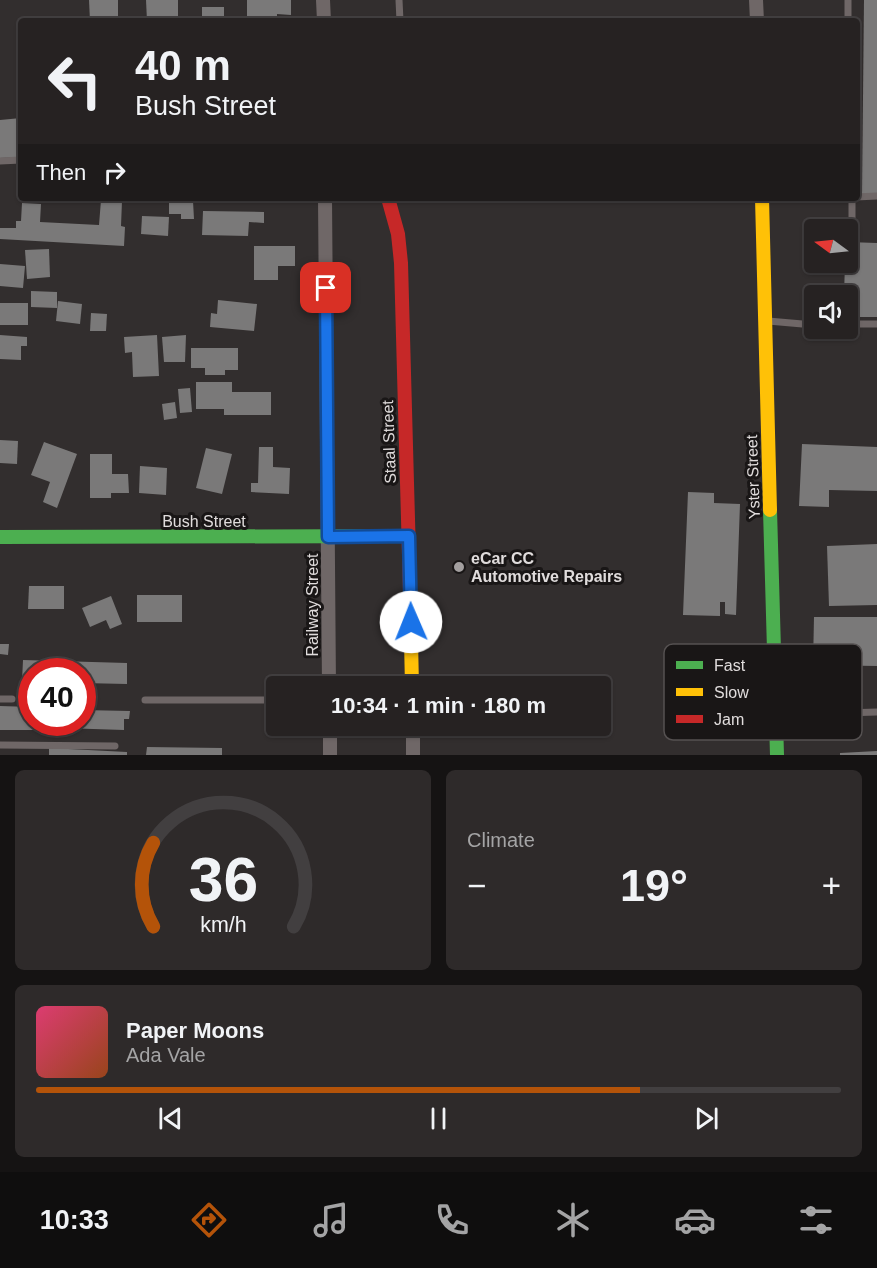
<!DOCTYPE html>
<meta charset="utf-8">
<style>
body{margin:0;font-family:Helvetica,sans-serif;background:#2e2a2a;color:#f1f3f6;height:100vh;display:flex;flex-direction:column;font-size:22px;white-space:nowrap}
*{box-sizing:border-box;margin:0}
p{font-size:20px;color:#a4a4a5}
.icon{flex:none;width:33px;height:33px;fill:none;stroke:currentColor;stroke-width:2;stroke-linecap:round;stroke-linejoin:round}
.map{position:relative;height:755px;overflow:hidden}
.panel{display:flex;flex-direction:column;gap:15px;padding:15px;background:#151313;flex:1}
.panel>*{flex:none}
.top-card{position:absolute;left:18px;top:18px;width:842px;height:183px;border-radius:6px;box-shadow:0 2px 4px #0004,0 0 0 2px #423f40;background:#262222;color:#f1f3f6;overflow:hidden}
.needle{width:39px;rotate:285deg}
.tools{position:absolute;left:804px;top:219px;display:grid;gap:12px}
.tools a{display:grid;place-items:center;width:54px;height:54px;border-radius:6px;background:#262222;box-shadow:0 2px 4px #0004,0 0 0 2px #423f40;font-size:30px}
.speed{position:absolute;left:18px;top:658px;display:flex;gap:12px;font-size:30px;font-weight:700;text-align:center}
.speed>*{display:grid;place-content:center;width:78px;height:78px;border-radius:50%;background:#262222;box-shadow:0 2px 4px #0004,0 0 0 2px #423f40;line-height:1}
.speed .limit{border:9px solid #d22;background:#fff;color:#111}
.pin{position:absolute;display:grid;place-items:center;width:51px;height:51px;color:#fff;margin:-26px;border-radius:12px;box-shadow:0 3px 9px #0006}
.me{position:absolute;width:66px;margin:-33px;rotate:359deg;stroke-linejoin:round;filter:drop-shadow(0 0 4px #0008)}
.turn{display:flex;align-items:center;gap:21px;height:126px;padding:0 18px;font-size:27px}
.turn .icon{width:78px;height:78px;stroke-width:2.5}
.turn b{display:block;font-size:42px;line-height:51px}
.then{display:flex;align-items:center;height:57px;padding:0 18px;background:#0003;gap:12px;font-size:22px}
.big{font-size:45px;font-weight:800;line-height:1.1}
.panel .card{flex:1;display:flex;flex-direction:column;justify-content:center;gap:9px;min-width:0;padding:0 21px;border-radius:9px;background:#2e2a2a}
.panel .dial{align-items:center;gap:0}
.dial svg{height:156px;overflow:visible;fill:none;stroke:#423f40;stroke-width:7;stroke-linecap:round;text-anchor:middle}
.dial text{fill:#f1f3f6;stroke:none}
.song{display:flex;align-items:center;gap:18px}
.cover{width:72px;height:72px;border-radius:9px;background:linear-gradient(135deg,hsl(340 70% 55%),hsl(20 70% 35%))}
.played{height:6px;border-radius:3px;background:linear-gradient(90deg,#b45309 75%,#423f40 75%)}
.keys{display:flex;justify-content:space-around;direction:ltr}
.heat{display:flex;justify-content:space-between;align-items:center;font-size:33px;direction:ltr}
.panel .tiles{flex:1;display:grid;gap:15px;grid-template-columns:1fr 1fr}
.card:last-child{grid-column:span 2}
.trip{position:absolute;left:266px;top:676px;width:345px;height:60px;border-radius:6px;background:#262222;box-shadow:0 2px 4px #0004,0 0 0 2px #423f40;font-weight:800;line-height:60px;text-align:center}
.tab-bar{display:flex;height:96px;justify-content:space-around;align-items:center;background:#0f0e0e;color:#a4a4a5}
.tab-bar .icon{width:42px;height:42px}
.tab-bar .on{color:#b45309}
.tab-bar b{font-size:27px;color:#f1f3f6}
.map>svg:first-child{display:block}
.building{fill:#7a7979}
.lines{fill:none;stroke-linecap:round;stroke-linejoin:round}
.lane{stroke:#6f6767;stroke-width:7}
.street{stroke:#6f6767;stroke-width:14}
.fast{stroke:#4caf50;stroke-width:14}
.slow{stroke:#ffc107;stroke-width:14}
.jam{stroke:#c62828;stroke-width:14}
.route-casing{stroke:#114b97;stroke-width:15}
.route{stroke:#1a73e8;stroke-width:10}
.poi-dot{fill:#a39f9f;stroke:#191616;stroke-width:2}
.labels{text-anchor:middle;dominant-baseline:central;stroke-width:6;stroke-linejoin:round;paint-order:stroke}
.street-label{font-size:16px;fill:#e0dcdc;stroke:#191616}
.poi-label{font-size:16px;font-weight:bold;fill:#e0dcdc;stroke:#191616;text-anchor:start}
.key{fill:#191616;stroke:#555151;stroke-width:1.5}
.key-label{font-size:16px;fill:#e0dcdc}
</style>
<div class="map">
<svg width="877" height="755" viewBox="0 0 877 755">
<rect width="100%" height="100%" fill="#322e2e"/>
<g class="building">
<path d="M89 0H118V21H90Z"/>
<path d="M146 0H178V18L147 21Z"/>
<path d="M247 0H291V15L277 14V21H247Z"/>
<path d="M864 0H877V194H862Z"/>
<rect x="202" y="7" width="22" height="14"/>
<path d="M21 118 20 157 0 158V120Z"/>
<path d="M101 200 122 201 121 226 125 227 124 246 0 239V228H16V221H21L22 203 41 204 40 222 99 225Z"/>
<path d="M193 201 194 219H181V214H169V202Z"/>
<path d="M203 211 264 212V223L249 222 248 236 202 235Z"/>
<path d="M142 216 169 217 168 236 141 234Z"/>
<path d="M848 242 877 243V317H848V296H844L845 262H848Z"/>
<path d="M254 246H295V266H278V280H254Z"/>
<path d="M49 249 50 277 27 279 25 250Z"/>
<path d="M0 264 25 266 23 288 0 286Z"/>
<path d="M31 291 57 292V308L31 307Z"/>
<path d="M218 300 257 304 254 331 210 327 211 313 217 314Z"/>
<path d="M58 301 82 304 80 324 56 321Z"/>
<rect x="0" y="303" width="28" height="22"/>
<path d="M91 313 107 314 106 331H90Z"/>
<path d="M0 335 27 337V346H21V360L0 359Z"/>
<path d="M157 335 159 376 133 377 132 352 125 353 124 337Z"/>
<path d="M186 335 185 362H164L162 337Z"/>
<path d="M191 348H238V370H225V375H205V368H191Z"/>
<path d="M196 382H232V392H271V415H224V409H196Z"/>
<path d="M190 388 192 412 180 413 178 389Z"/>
<path d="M175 402 177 418 164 420 162 404Z"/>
<path d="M0 440 18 441 17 464 0 463Z"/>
<path d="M44 442 77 454 57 508 43 502 50 482 31 475Z"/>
<path d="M802 444 877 447V491L829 490V507L799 506Z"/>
<path d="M259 447H273V467L290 468 289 494 251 492V483H258Z"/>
<path d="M206 448 232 454 222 494 196 488Z"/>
<path d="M90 454H112V474H128L129 493H111V498H90Z"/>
<path d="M140 466 167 468 166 495 139 493Z"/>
<path d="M688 492 714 493V503L740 504 736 615 725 614V602H720V616L683 615Z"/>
<path d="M877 544V605L829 606 827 546Z"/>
<path d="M29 586H64V609H28Z"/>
<rect x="137" y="595" width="45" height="27"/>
<path d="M111 596 122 624 110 629 106 620 90 627 82 608Z"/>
<path d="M814 617H877V666L813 665Z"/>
<path d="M0 644H9L8 655 0 654Z"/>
<path d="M23 660 127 663V684L82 683V672H32V681H22Z"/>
<path d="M0 706 32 707V723H60V730H0Z"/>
<path d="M82 710 130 711 129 719H124V730L62 728V723H82Z"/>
<path d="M147 747 222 748V755H146Z"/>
<path d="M49 748 127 752V755H49Z"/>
<path d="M877 751V755H840V753Z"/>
</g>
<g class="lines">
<g class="lane">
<path d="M399 0 400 21"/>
<path d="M848 0V21"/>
<path d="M0 161 21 160"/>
<path d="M856 197 877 196"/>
<path d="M852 198V222"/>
<path d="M768 321 814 325"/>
<path d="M848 324H877"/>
<path d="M0 699H12"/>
<path d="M145 700H276"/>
<path d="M778 715 877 712"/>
<path d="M0 745 115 746"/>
</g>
<g class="street">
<path d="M323 0 324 21"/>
<path d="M756 0 757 21"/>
<path d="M325 198 329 687"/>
<path d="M330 726V755"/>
<path d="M413 726V755"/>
</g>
<g class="fast">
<path d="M770 510 777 755"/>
<path d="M0 537 409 536"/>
</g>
<g class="slow">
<path d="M762 198 770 510"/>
<path d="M410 592 412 687"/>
</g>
<path class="jam" d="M388 198 398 234 401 263 410 592"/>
</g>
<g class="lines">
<g class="route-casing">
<path id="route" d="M326 288 328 537 409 536 411 622"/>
</g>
<use href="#route" class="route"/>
</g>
<circle class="poi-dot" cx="459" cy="567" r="6"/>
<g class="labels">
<g class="street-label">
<text transform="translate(389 442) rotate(-92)">Staal Street</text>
<text transform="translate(753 477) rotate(-92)">Yster Street</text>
<text x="204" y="521">Bush Street</text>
<text transform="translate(312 605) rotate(-90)">Railway Street</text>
</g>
<g class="poi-label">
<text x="471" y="558">eCar CC<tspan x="471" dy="18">Automotive Repairs</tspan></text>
</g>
</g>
<rect x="664" y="644" width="198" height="96" rx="9" class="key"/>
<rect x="676" y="661" width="27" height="8" fill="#4caf50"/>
<rect x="676" y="688" width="27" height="8" fill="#ffc107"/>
<rect x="676" y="715" width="27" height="8" fill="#c62828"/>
<g class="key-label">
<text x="714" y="671">Fast</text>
<text x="714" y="698">Slow</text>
<text x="714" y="725">Jam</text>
</g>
</svg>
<div class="tools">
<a><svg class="needle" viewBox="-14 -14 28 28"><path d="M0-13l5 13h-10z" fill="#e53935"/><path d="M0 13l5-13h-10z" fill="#a4a4a5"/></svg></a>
<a><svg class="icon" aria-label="sound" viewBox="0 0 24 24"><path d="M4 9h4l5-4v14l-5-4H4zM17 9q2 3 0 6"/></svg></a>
</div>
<div class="speed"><div class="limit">40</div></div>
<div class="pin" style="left:326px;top:288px;background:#d93025"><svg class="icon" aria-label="arrive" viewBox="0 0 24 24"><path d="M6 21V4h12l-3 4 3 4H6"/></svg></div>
<svg class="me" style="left:411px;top:622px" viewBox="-20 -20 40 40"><circle r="19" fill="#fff"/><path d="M0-13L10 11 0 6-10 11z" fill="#1a73e8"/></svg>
<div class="trip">10:34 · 1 min · 180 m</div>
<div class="top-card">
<div class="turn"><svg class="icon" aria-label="left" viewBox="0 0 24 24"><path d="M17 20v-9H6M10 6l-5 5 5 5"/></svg><div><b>40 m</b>Bush Street</div></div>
<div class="then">Then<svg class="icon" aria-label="right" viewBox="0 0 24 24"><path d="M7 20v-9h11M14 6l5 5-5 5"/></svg></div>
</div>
</div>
<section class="panel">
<div class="tiles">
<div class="card dial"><svg viewBox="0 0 100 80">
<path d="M14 69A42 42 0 1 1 86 69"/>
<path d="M14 69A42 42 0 0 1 14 26" stroke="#b45309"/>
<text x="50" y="56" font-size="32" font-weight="700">36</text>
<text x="50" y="72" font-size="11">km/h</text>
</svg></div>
<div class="card"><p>Climate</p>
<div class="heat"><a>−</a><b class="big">19°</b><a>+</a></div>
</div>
<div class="card">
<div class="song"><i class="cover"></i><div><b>Paper Moons</b><p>Ada Vale</p></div></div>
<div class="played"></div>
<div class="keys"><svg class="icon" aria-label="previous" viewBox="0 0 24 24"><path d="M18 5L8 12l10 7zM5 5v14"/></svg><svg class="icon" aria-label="pause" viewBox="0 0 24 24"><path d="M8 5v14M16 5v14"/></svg><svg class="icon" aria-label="next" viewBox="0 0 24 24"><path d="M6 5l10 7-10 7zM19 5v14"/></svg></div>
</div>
</div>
</section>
<nav class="tab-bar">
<b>10:33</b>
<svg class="icon on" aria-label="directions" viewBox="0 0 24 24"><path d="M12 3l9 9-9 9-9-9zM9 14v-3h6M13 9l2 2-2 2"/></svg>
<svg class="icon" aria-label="music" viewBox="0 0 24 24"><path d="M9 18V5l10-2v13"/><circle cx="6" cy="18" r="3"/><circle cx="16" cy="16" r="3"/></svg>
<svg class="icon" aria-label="phone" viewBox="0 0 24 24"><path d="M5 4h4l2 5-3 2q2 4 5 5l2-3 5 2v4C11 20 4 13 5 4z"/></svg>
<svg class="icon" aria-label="climate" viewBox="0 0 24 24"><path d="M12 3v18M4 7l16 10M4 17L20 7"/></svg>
<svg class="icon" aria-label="car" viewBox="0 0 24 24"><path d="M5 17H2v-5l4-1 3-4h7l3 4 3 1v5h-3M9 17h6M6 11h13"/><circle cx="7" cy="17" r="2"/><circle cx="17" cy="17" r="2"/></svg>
<svg class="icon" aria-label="filters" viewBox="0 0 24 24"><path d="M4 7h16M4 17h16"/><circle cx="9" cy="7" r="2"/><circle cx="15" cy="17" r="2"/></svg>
</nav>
